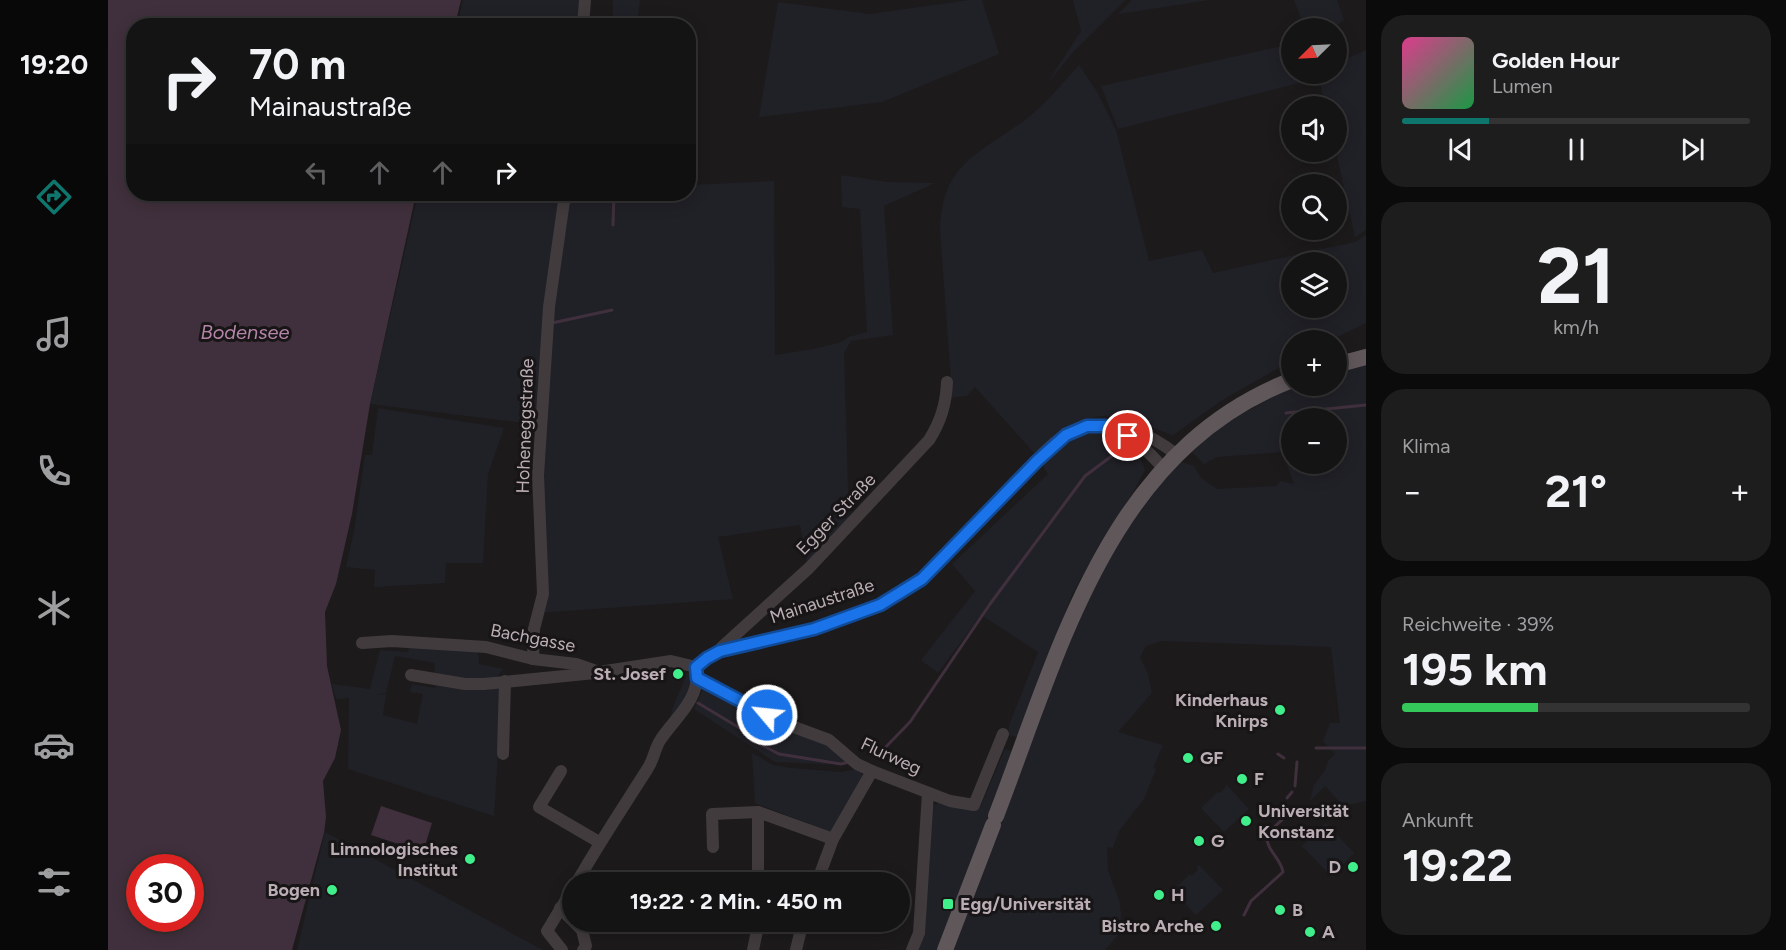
<!DOCTYPE html>
<html lang="de">
<meta charset="utf-8">
<style>
body{margin:0;font-family:Figtree,sans-serif;background:#1e1d1d;color:#f1f3f6;height:100vh;display:flex;flex-direction:column;font-size:22px;white-space:nowrap}
*{box-sizing:border-box;margin:0}
p{font-size:20px;color:#9d9ea0}
.icon{flex:none;width:33px;height:33px;fill:none;stroke:currentColor;stroke-width:2;stroke-linecap:round;stroke-linejoin:round}
.map{position:relative;flex:1;overflow:hidden}
.panel{display:flex;flex-direction:column;gap:15px;padding:15px;background:#0c0b0b;width:420px}
.panel>*{flex:none}
.banner{position:absolute;left:18px;top:18px;width:570px;height:183px;border-radius:24px;box-shadow:0 3px 15px #0003,0 0 0 2px #343334;background:#151414;color:#f1f3f6;overflow:hidden}
.needle{width:39px;rotate:246deg}
.buttons{position:absolute;left:1173px;top:18px;display:grid;gap:12px}
.buttons a{display:grid;place-items:center;width:66px;height:66px;border-radius:50%;background:#151414;box-shadow:0 3px 15px #0003,0 0 0 2px #343334;font-size:30px}
.speed{position:absolute;left:18px;top:854px;display:flex;gap:12px;font-size:30px;font-weight:700;text-align:center}
.speed>*{display:grid;place-content:center;width:78px;height:78px;border-radius:50%;background:#151414;box-shadow:0 3px 15px #0003,0 0 0 2px #343334;line-height:1}
.speed .limit{border:9px solid #d22;background:#fff;color:#111}
.pin{position:absolute;display:grid;place-items:center;width:51px;height:51px;color:#fff;margin:-26px;border:3px solid #fff;border-radius:50%;box-shadow:0 2px 6px #0007}
.me{position:absolute;width:66px;margin:-33px;rotate:298deg;stroke-linejoin:round;filter:drop-shadow(0 0 4px #0008)}
.turn{display:flex;align-items:center;gap:21px;height:126px;padding:0 24px;font-size:27px}
.turn .icon{width:78px;height:78px;stroke-width:2.5}
.turn b{display:block;font-size:42px;line-height:51px}
.lanes{display:flex;align-items:center;height:57px;padding:0 24px;background:#0003;justify-content:center;gap:30px;direction:ltr}
.lanes .off{opacity:.35}
.big{font-size:45px;font-weight:700;line-height:1.1}
.panel .tile{flex:1;display:flex;flex-direction:column;justify-content:center;gap:9px;min-width:0;padding:0 21px;border-radius:24px;background:#1e1d1d}
.panel .dial{align-items:center;gap:0}
.dial b{font-size:78px;line-height:1}
.song{display:flex;align-items:center;gap:18px}
.cover{width:72px;height:72px;border-radius:9px;background:linear-gradient(135deg,hsl(330 70% 55%),hsl(140 70% 35%))}
.played{height:6px;border-radius:3px;background:linear-gradient(90deg,#0f766e 25%,#343334 25%)}
.keys{display:flex;justify-content:space-around;direction:ltr}
.heat{display:flex;justify-content:space-between;align-items:center;font-size:33px;direction:ltr}
.charge{height:9px;border-radius:4px;background:linear-gradient(90deg,#34c759 39%,#343334 0)}
.trip{position:absolute;left:454px;top:872px;width:348px;height:60px;border-radius:30px;background:#151414;box-shadow:0 3px 15px #0003,0 0 0 2px #343334;font-weight:700;line-height:60px;text-align:center}
main{display:flex;flex:1;min-height:0}
.tab-bar{display:flex;flex-direction:column;width:108px;justify-content:space-around;align-items:center;background:#080808;color:#9d9ea0}
.tab-bar .icon{width:42px;height:42px}
.tab-bar .current{color:#0f766e}
.tab-bar b{font-size:27px;color:#f1f3f6}
.map>svg:first-child{display:block}
.green{fill:#202027;fill-rule:evenodd}
.water{fill:#40303d;fill-rule:evenodd}
.lines{fill:none;stroke-linecap:round;stroke-linejoin:round}
.stream{stroke:#40303d;stroke-width:3}
.minor{stroke:#413b3d;stroke-width:12}
.major{stroke:#60575b;stroke-width:16}
.route-casing{stroke:#114b97;stroke-width:15}
.route{stroke:#1a73e8;stroke-width:10}
.poi-dot{fill:#40ee8b;stroke:#171515;stroke-width:2}
.labels{text-anchor:middle;dominant-baseline:central;stroke-width:6;stroke-linejoin:round;paint-order:stroke}
.street-label{font-size:18px;fill:#bbadb4;stroke:#171515}
.poi-label{font-size:18px;font-weight:bold;fill:#bbadb4;stroke:#171515;text-anchor:start}
.water-label{font-size:20px;font-style:italic;fill:#b585a9;stroke:#171515}
</style>
<main>
<nav class="tab-bar">
<b>19:20</b>
<svg class="icon current" aria-label="directions" viewBox="0 0 24 24"><path d="M12 3l9 9-9 9-9-9zM9 14v-3h6M13 9l2 2-2 2"/></svg>
<svg class="icon" aria-label="music" viewBox="0 0 24 24"><path d="M9 18V5l10-2v13"/><circle cx="6" cy="18" r="3"/><circle cx="16" cy="16" r="3"/></svg>
<svg class="icon" aria-label="phone" viewBox="0 0 24 24"><path d="M5 4h4l2 5-3 2q2 4 5 5l2-3 5 2v4C11 20 4 13 5 4z"/></svg>
<svg class="icon" aria-label="climate" viewBox="0 0 24 24"><path d="M12 3v18M4 7l16 10M4 17L20 7"/></svg>
<svg class="icon" aria-label="car" viewBox="0 0 24 24"><path d="M5 17H2v-5l4-1 3-4h7l3 4 3 1v5h-3M9 17h6M6 11h13"/><circle cx="7" cy="17" r="2"/><circle cx="17" cy="17" r="2"/></svg>
<svg class="icon" aria-label="filters" viewBox="0 0 24 24"><path d="M4 7h16M4 17h16"/><circle cx="9" cy="7" r="2"/><circle cx="15" cy="17" r="2"/></svg>
</nav>
<div class="map">
<svg width="1258" height="950" viewBox="0 0 1258 950">
<rect width="100%" height="100%" fill="#1c1a1a"/>
<g class="green">
<path d="M355 0H477L475 25 349 26Z"/>
<path d="M505 0H532L529 25H505Z"/>
<path d="M862 0H874L891 54 774 102 651 117 670 2 761 14Z"/>
<path d="M965 0H1017L967 50 938 85 973 31Z"/>
<path d="M1024 0H1101L1010 14Z"/>
<path d="M1186 0H1229L1236 20 1225 28H1197Z"/>
<path d="M1183 44 1184 74H1228L1229 63 1258 50V230L1247 237 1228 152V106H1217L1211 78 1010 129 993 86Z"/>
<path d="M971 65 988 90 1008 130 1041 261 1094 250 1105 273 1247 242 1258 235V323L1223 340H1184L1183 361 1116 399 1065 435C1049 430 1010 413 994 416 968 419 947 438 926 453L867 387 859 396 840 398 843 380 832 230C834 160 875 153 922 116 940 102 955 82 971 65ZM1184 262H1228V308H1184Z"/>
<path d="M733 175 780 182 827 183 776 206 785 335 743 341 736 353 741 519 699 562 692 525 610 537 625 599 430 613 433 425 262 404 310 194H580L581 185 666 181 667 355 706 349 734 342 740 337 759 332 752 209 734 207Z"/>
<path d="M1258 352V801L1235 806 1217 786 1202 801 1206 785 1216 772 1220 761 1227 754 1215 741 1222 723H1232L1223 647 1053 641 1038 646 1032 657 1040 674 1044 693 1010 732 1055 745 1045 768 1048 769 1036 799 1011 831 1005 848 999 847 1000 870 1012 903 1013 915 1011 934 997 950H845L869 889 941 692 996 563 1048 487 1071 461 1086 466 1093 478 1109 489 1168 486 1172 481 1186 484 1174 452 1109 457 1096 464 1078 446 1184 386H1228L1229 360ZM1184 418H1228V464H1184Z"/>
<path d="M270 408 396 428 380 474 375 563H338L337 583 266 587 267 570 238 567 246 531 257 455H264Z"/>
<path d="M984 430C1015 437 1026 437 1037 470L1022 498 996 537 964 595 909 737 901 735V725L930 652 873 615 830 673 813 660 867 591 844 564 940 474 933 463 967 438Z"/>
<path d="M301 645 370 651 371 664 395 669 388 678 360 680 326 675 327 663 287 656 278 693 266 695 278 694 275 715 309 724 315 694 302 692 304 684 327 688 329 682 394 685 386 816 240 769 241 698 228 699 224 684 262 689 272 650 300 652Z"/>
<path d="M579 672 585 675 583 694 561 721C565 703 574 689 579 672Z"/>
<path d="M597 685 720 743 740 760 739 765 667 762 586 709Z"/>
<path d="M897 749 907 752 829 950H808L824 806 833 802 859 809 872 808Z"/>
<path d="M644 753 665 765 683 768 734 772 752 768 755 779 725 833 647 803Z"/>
<path d="M1118 784 1141 809 1116 832 1093 808 1110 792 1112 793 1118 787Z"/>
<path d="M1218 823 1246 853 1223 876 1194 846Z"/>
<path d="M217 832 433 949 434 950H189Z"/>
<path d="M1091 865 1115 890 1088 915 1065 891 1082 874 1084 876 1090 870 1089 868Z"/>
</g>
<g class="water">
<path d="M0 0H353L347 25 26 26V194H308L262 404 244 514 228 584 217 612 219 666 233 730 227 758 215 781 218 817 216 833 184 950H0ZM32 867H82V918H32Z"/>
<path d="M273 806 324 823 315 852 263 835Z"/>
</g>
<g class="lines">
<g class="stream">
<path d="M462 202 463 194"/>
<path d="M505 225 506 194"/>
<path d="M444 323 504 310"/>
<path d="M1178 413 1258 405"/>
<path d="M590 703 635 730 644 740 671 754 733 764 741 762"/>
<path d="M1208 748H1258"/>
<path d="M771 754 802 722 882 604 977 476 1009 452"/>
<path d="M1170 754 1176 758"/>
<path d="M1187 786 1189 762"/>
<path d="M1179 798 1184 792"/>
<path d="M1136 915 1143 901 1175 872C1173 858 1157 850 1159 834L1177 817"/>
</g>
<g class="minor">
<path d="M475 26 477 0"/>
<path d="M1009 431C1028 439 1042 453 1055 468"/>
<path d="M254 643 284 641 378 647 425 659 468 664 491 672 563 661 588 667"/>
<path d="M612 651 614 647 701 568 821 440C833 421 838 404 839 382"/>
<path d="M425 659 426 629 435 594 430 475 441 307 457 194"/>
<path d="M588 667 599 658 612 651C675 636 742 625 798 590 819 577 835 559 852 541 872 520 892 499 912 478 929 460 952 430 980 426 1016 422 1040 433 1068 454"/>
<path d="M303 675 357 684H376L487 673"/>
<path d="M589 678 675 723 721 740 749 764 764 771 842 801 866 805 895 734"/>
<path d="M395 754 397 681"/>
<path d="M453 771 431 807 491 842"/>
<path d="M605 847 604 814 650 812"/>
<path d="M469 882C491 843 516 806 540 768 546 759 547 747 553 739 568 717 591 700 589 671"/>
<path d="M650 882V812L725 839"/>
<path d="M709 882 725 839 764 771"/>
<path d="M452 908 474 930 478 946 475 950"/>
<path d="M454 950 439 931 465 888"/>
<path d="M645 950 651 921"/>
<path d="M688 950 695 921"/>
<path d="M804 950 811 933 820 793"/>
</g>
<g class="major">
<path d="M1228 365 1258 357"/>
<path d="M888 816C952 650 1000 451 1184 380"/>
<path d="M837 950 885 825"/>
</g>
</g>
<g class="lines">
<g class="route-casing">
<path id="route" d="M659 715 589 678 588 667 599 658 612 651 706 629 772 605 814 579 929 461 958 435 979 426H997L1020 436"/>
</g>
<use href="#route" class="route"/>
</g>
<g class="poi-dot">
<circle cx="570" cy="674" r="6"/>
<circle cx="1172" cy="710" r="6"/>
<circle cx="1080" cy="758" r="6"/>
<circle cx="1134" cy="779" r="6"/>
<circle cx="1138" cy="821" r="6"/>
<circle cx="1091" cy="841" r="6"/>
<circle cx="362" cy="859" r="6"/>
<circle cx="1245" cy="867" r="6"/>
<circle cx="224" cy="890" r="6"/>
<circle cx="1051" cy="895" r="6"/>
<rect x="834" y="898" width="12" height="12" rx="3"/>
<circle cx="1172" cy="910" r="6"/>
<circle cx="1108" cy="926" r="6"/>
<circle cx="1202" cy="932" r="6"/>
</g>
<g class="labels">
<g class="street-label">
<text transform="translate(417 426) rotate(-88)">Hoheneggstraße</text>
<text transform="translate(728 514) rotate(-46)">Egger Straße</text>
<text transform="translate(714 601) rotate(-18)">Mainaustraße</text>
<text transform="translate(425 638) rotate(11)">Bachgasse</text>
<text transform="translate(783 756) rotate(25)">Flurweg</text>
</g>
<g class="poi-label">
<text x="558" y="674" text-anchor="end">St. Josef</text>
<text x="1160" y="700" text-anchor="end">Kinderhaus<tspan x="1160" dy="21">Knirps</tspan></text>
<text x="1092" y="758">GF</text>
<text x="1146" y="779">F</text>
<text x="1150" y="811">Universität<tspan x="1150" dy="21">Konstanz</tspan></text>
<text x="1103" y="841">G</text>
<text x="350" y="849" text-anchor="end">Limnologisches<tspan x="350" dy="21">Institut</tspan></text>
<text x="1233" y="867" text-anchor="end">D</text>
<text x="212" y="890" text-anchor="end">Bogen</text>
<text x="1063" y="895">H</text>
<text x="852" y="904">Egg/Universität</text>
<text x="1184" y="910">B</text>
<text x="1096" y="926" text-anchor="end">Bistro Arche</text>
<text x="1214" y="932">A</text>
</g>
<g class="water-label">
<text x="137" y="332">Bodensee</text>
</g>
</g>
</svg>
<div class="buttons">
<a><svg class="needle" viewBox="-14 -14 28 28"><path d="M0-13l5 13h-10z" fill="#e53935"/><path d="M0 13l5-13h-10z" fill="#9d9ea0"/></svg></a>
<a><svg class="icon" aria-label="sound" viewBox="0 0 24 24"><path d="M4 9h4l5-4v14l-5-4H4zM17 9q2 3 0 6"/></svg></a>
<a><svg class="icon" aria-label="search" viewBox="0 0 24 24"><circle cx="10" cy="10" r="6"/><path d="M15 15l6 6"/></svg></a>
<a><svg class="icon" aria-label="layers" viewBox="0 0 24 24"><path d="M12 4l9 5-9 5-9-5zM3 14l9 5 9-5"/></svg></a>
<a>+</a>
<a>−</a>
</div>
<div class="speed"><div class="limit">30</div></div>
<div class="pin" style="left:1020px;top:436px;background:#d93025"><svg class="icon" aria-label="arrive" viewBox="0 0 24 24"><path d="M6 21V4h12l-3 4 3 4H6"/></svg></div>
<svg class="me" style="left:659px;top:715px" viewBox="-20 -20 40 40"><circle r="17" fill="#1a73e8" stroke="#fff" stroke-width="3"/><path d="M0-11L8 9 0 5-8 9z" fill="#fff"/></svg>
<div class="trip">19:22 · 2 Min. · 450 m</div>
<div class="banner">
<div class="turn"><svg class="icon" aria-label="right" viewBox="0 0 24 24"><path d="M7 20v-9h11M14 6l5 5-5 5"/></svg><div><b>70 m</b>Mainaustraße</div></div>
<div class="lanes"><svg class="icon off" aria-label="left" viewBox="0 0 24 24"><path d="M17 20v-9H6M10 6l-5 5 5 5"/></svg><svg class="icon off" aria-label="ahead" viewBox="0 0 24 24"><path d="M12 20V5M6 11l6-6 6 6"/></svg><svg class="icon off" aria-label="ahead" viewBox="0 0 24 24"><path d="M12 20V5M6 11l6-6 6 6"/></svg><svg class="icon" aria-label="right" viewBox="0 0 24 24"><path d="M7 20v-9h11M14 6l5 5-5 5"/></svg></div>
</div>
</div>
<section class="panel">
<div class="tile">
<div class="song"><i class="cover"></i><div><b>Golden Hour</b><p>Lumen</p></div></div>
<div class="played"></div>
<div class="keys"><svg class="icon" aria-label="previous" viewBox="0 0 24 24"><path d="M18 5L8 12l10 7zM5 5v14"/></svg><svg class="icon" aria-label="pause" viewBox="0 0 24 24"><path d="M8 5v14M16 5v14"/></svg><svg class="icon" aria-label="next" viewBox="0 0 24 24"><path d="M6 5l10 7-10 7zM19 5v14"/></svg></div>
</div>
<div class="tile dial"><b>21</b><p>km/h</p></div>
<div class="tile"><p>Klima</p>
<div class="heat"><a>−</a><b class="big">21°</b><a>+</a></div>
</div>
<div class="tile"><p>Reichweite · 39%</p><b class="big">195 km</b><div class="charge"></div></div>
<div class="tile"><p>Ankunft</p><b class="big">19:22</b></div>
</section>
</main>
